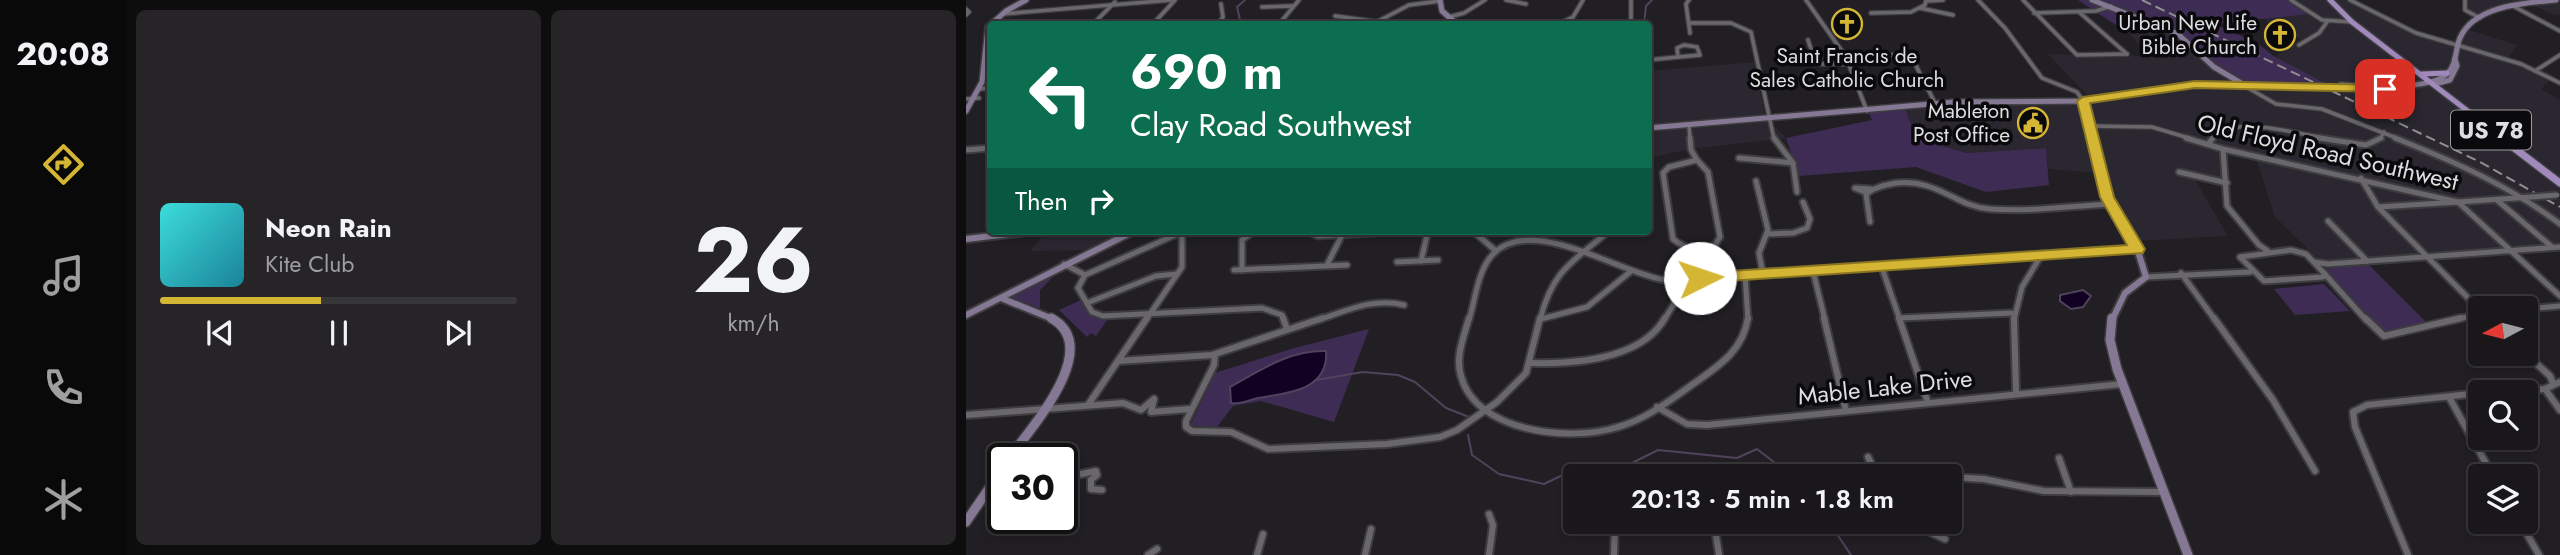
<!DOCTYPE html>
<meta charset="utf-8">
<style>
body{margin:0;font-family:Jost,sans-serif;background:#262427;color:#f1f3f6;height:100vh;display:flex;flex-direction:column;font-size:26px;white-space:nowrap}
*{box-sizing:border-box;margin:0}
p{font-size:23px;color:#9f9fa2}
.icon{flex:none;width:38px;height:38px;fill:none;stroke:currentColor;stroke-width:2;stroke-linecap:round;stroke-linejoin:round}
.map{position:relative;flex:1;overflow:hidden}
.drawer{display:flex;flex-direction:column;gap:10px;padding:10px;background:#0e0d0e;width:840px}
.drawer>*{flex:none}
.banner{position:absolute;left:21px;top:21px;width:665px;height:214px;border-radius:7px;box-shadow:0 4px 10px #0003,0 0 0 2px #373639;background:#0b6e4f;color:#fff;overflow:hidden}
.needle{width:46px;rotate:263deg}
.controls{position:absolute;left:1502px;top:296px;display:grid;gap:14px}
.controls a{display:grid;place-items:center;width:70px;height:70px;border-radius:7px;background:#19171a;box-shadow:0 4px 10px #0003,0 0 0 2px #373639;font-size:35px}
.speed{position:absolute;left:21px;top:443px;display:flex;gap:14px;font-size:35px;font-weight:700;text-align:center}
.speed>*{display:grid;place-content:center;width:91px;height:91px;border-radius:50%;background:#19171a;box-shadow:0 4px 10px #0003,0 0 0 2px #373639;line-height:1}
.speed .limit{border:4px solid #111;border-radius:10px;background:#fff;color:#111}
.pin{position:absolute;display:grid;place-items:center;width:60px;height:60px;color:#fff;margin:-30px;border-radius:14px;box-shadow:0 4px 10px #0006}
.me{position:absolute;width:77px;margin:-38px;rotate:86deg;stroke-linejoin:round;filter:drop-shadow(0 0 5px #0008)}
.turn{display:flex;align-items:center;gap:24px;height:147px;padding:0 28px;font-size:32px}
.turn .icon{width:91px;height:91px;stroke-width:2.5}
.turn b{display:block;font-size:49px;line-height:60px}
.then{display:flex;align-items:center;height:66px;padding:0 28px;background:#0003;gap:14px;font-size:26px}
.drawer .card{flex:1;display:flex;flex-direction:column;justify-content:center;gap:10px;min-width:0;padding:0 24px;border-radius:10px;background:#262427}
.drawer .dial{align-items:center;gap:0}
.dial b{font-size:91px;line-height:1}
.song{display:flex;align-items:center;gap:21px}
.cover{width:84px;height:84px;border-radius:10px;background:linear-gradient(135deg,hsl(180 70% 55%),hsl(190 70% 35%))}
.played{height:7px;border-radius:4px;background:linear-gradient(90deg,#d5b534 45%,#373639 45%)}
.keys{display:flex;justify-content:space-around;direction:ltr}
.drawer .tiles{flex:1;display:grid;gap:10px;grid-template-columns:repeat(2,1fr)}
.trip{position:absolute;left:597px;top:464px;width:399px;height:70px;border-radius:7px;background:#19171a;box-shadow:0 4px 10px #0003,0 0 0 2px #373639;font-weight:600;line-height:70px;text-align:center}
main{display:flex;flex:1;min-height:0}
.dock{display:flex;flex-direction:column;width:126px;justify-content:space-around;align-items:center;background:#0a090a;color:#9f9fa2}
.dock .icon{width:49px;height:49px}
.dock .current{color:#d5b534}
.dock b{font-size:32px;color:#f1f3f6}
.map>svg:first-child{display:block}
.built{fill:#2a2730}
.green{fill:#3f2c55}
.water{fill:#130124;stroke:#50435c;stroke-width:2}
.lines{fill:none;stroke-linecap:round;stroke-linejoin:round}
.stream{stroke:#50435c;stroke-width:2}
.street-far2-casing{stroke:#3d3c3f;stroke-width:6}
.street-far1-casing{stroke:#3d3c3f;stroke-width:9}
.street-casing{stroke:#3d3c3f;stroke-width:10}
.secondary-far2-casing{stroke:#3d3c3f;stroke-width:8}
.secondary-far1-casing{stroke:#3d3c3f;stroke-width:10}
.secondary-casing{stroke:#3d3c3f;stroke-width:12}
.primary-far1-casing{stroke:#3d3c3f;stroke-width:8}
.primary-casing{stroke:#3d3c3f;stroke-width:10}
.street-far2{stroke:#69676b;stroke-width:3.5}
.street-far1{stroke:#69676b;stroke-width:5}
.street{stroke:#69676b;stroke-width:6}
.secondary-far2{stroke:#857894;stroke-width:5}
.secondary-far1{stroke:#857894;stroke-width:6}
.secondary{stroke:#857894;stroke-width:9}
.primary-far1{stroke:#a08abc;stroke-width:5}
.primary{stroke:#a08abc;stroke-width:7}
.rail{stroke:#918f92;stroke-width:2;stroke-dasharray:10 5;stroke-linecap:butt}
.street-bridge-casing{stroke:#3d3c3f;stroke-width:9;stroke-linecap:butt}
.secondary-bridge-casing{stroke:#3d3c3f;stroke-width:8;stroke-linecap:butt}
.street-bridge{stroke:#69676b;stroke-width:5}
.secondary-bridge{stroke:#857894;stroke-width:5}
.route{fill:#d5b534;stroke:#8a7622;stroke-width:2}
.labels{text-anchor:middle;dominant-baseline:central;stroke-width:7;stroke-linejoin:round;paint-order:stroke}
.far-poi-label{font-size:21px;fill:#dedddf;stroke:#0a090b;text-anchor:end}
.shield{fill:#0a090b;stroke:#9e9d9f;stroke-width:2}
.shield-label{font-size:23px;font-weight:bold;fill:#dedddf}
.street-label{font-size:24px;fill:#dedddf;stroke:#0a090b}
</style>
<main>
<nav class="dock">
<b>20:08</b>
<svg class="icon current" aria-label="directions" viewBox="0 0 24 24"><path d="M12 3l9 9-9 9-9-9zM9 14v-3h6M13 9l2 2-2 2"/></svg>
<svg class="icon" aria-label="music" viewBox="0 0 24 24"><path d="M9 18V5l10-2v13"/><circle cx="6" cy="18" r="3"/><circle cx="16" cy="16" r="3"/></svg>
<svg class="icon" aria-label="phone" viewBox="0 0 24 24"><path d="M5 4h4l2 5-3 2q2 4 5 5l2-3 5 2v4C11 20 4 13 5 4z"/></svg>
<svg class="icon" aria-label="climate" viewBox="0 0 24 24"><path d="M12 3v18M4 7l16 10M4 17L20 7"/></svg>
</nav>
<section class="drawer">
<div class="tiles">
<div class="card">
<div class="song"><i class="cover"></i><div><b>Neon Rain</b><p>Kite Club</p></div></div>
<div class="played"></div>
<div class="keys"><svg class="icon" aria-label="previous" viewBox="0 0 24 24"><path d="M18 5L8 12l10 7zM5 5v14"/></svg><svg class="icon" aria-label="pause" viewBox="0 0 24 24"><path d="M8 5v14M16 5v14"/></svg><svg class="icon" aria-label="next" viewBox="0 0 24 24"><path d="M6 5l10 7-10 7zM19 5v14"/></svg></div>
</div>
<div class="card dial"><b>26</b><p>km/h</p></div>
</div>
</section>
<div class="map">
<svg width="1594" height="555" viewBox="0 0 1594 555">
<rect width="100%" height="100%" fill="#211f23"/>
<g class="built">
<path d="M1323 0H1383L1444 31 1491 46 1500 29 1551 45 1541 60 1574 68 1588 76 1575 89 1594 100V249L1353 260 1309 217 1289 155 1254 147 1255 177 1228 178 1262 236 1169 241 1141 205 1142 189 1135 173 1083 169 1079 148 1001 153 951 139 937 104 1014 99 1124 98 1082 54 1185 56 1162 33 1207 32 1357 83 1309 57 1335 39 1313 30 1297 18 1343 14Z"/>
<path d="M1497 0H1594V14L1587 15 1561 2 1512 17 1498 8Z"/>
<path d="M789 62 799 117 820 138 724 149 683 158V71Z"/>
<path d="M81 231H165L125 250 64 251Z"/>
</g>
<g class="green">
<path d="M1112 0H1323L1344 14 1248 24 1291 43 1309 57 1359 83 1272 81 1207 32 1162 33Z"/>
<path d="M937 104 951 139 1001 153 1080 148 1083 185 1020 192 950 167 833 176 820 138 906 120 900 107Z"/>
<path d="M1402 264 1462 324 1417 332 1359 269Z"/>
<path d="M91 273 74 290V308L45 297Z"/>
<path d="M1358 284 1384 311 1329 315 1308 289Z"/>
<path d="M117 299 125 310 144 316 130 336 125 333 121 337 93 310Z"/>
<path d="M403 329 368 422 295 401 267 406 251 427 224 426 249 373 328 348Z"/>
</g>
<g class="water">
<path d="M1117 290 1125 296 1117 307 1105 309 1094 301V295Z"/>
<path d="M360 351C363 391 320 393 292 398 282 400 274 405 265 403L264 387C295 370 323 350 360 351Z"/>
</g>
<g class="lines">
<g class="stream">
<path d="M275 24 271 7 279 0"/>
<path d="M678 24 680 6 686 0"/>
<path d="M350 380 397 372 432 375 449 382 480 408 503 417"/>
<path d="M502 435 506 455 533 474 578 484 603 472 662 465 692 450 771 458 791 449 826 476"/>
<path d="M863 522 885 555"/>
</g>
<g class="street-far2-casing">
<g id="street-far2">
<path d="M540 0 560 4"/>
<path d="M665 0V24"/>
<path d="M723 0 720 4 724 33"/>
<path d="M840 0 880 57 901 111"/>
<path d="M1012 0 1039 28 1076 78 1111 92 1117 101"/>
<path d="M1057 0 1111 55 1161 54"/>
<path d="M1325 0 1356 20 1386 22"/>
<path d="M1384 0 1450 33 1555 64 1594 83"/>
<path d="M1499 0V10L1514 18"/>
<path d="M961 1 977 0"/>
<path d="M1547 6 1594 31"/>
<path d="M296 7 326 6"/>
<path d="M954 8 987 15"/>
<path d="M0 9 3 12 0 15"/>
<path d="M1113 12 1161 54"/>
<path d="M905 13 945 12 959 5 960 0"/>
<path d="M1068 13 1130 11 1145 6"/>
<path d="M36 14 206 0"/>
<path d="M369 16 413 22"/>
<path d="M483 17 498 13 519 0"/>
<path d="M723 23H765L785 32 808 139"/>
<path d="M127 24 149 2"/>
<path d="M187 24 209 0"/>
<path d="M252 24 257 17 255 4"/>
<path d="M313 24 333 0"/>
<path d="M407 24 443 5 474 1"/>
<path d="M592 24 607 17 617 0"/>
<path d="M842 40 850 64H883"/>
<path d="M718 45 731 47 734 55 712 57 711 48Z"/>
<path d="M1333 45 1353 33 1361 22"/>
<path d="M880 57 944 54 968 101"/>
<path d="M682 60 712 57"/>
<path d="M1569 71 1594 55"/>
<path d="M1277 85 1310 104 1356 109 1433 139"/>
<path d="M15 89 24 88"/>
<path d="M0 99 13 98"/>
<path d="M723 125 724 139"/>
<path d="M1123 126 1186 127 1226 139"/>
<path d="M1246 139C1266 113 1334 135 1364 139"/>
<path d="M1414 139 1418 132"/>
</g>
</g>
<g class="street-far1-casing">
<g id="street-far1">
<path d="M724 138 725 150 731 160"/>
<path d="M808 138 827 163 831 192"/>
<path d="M1220 138 1257 149 1492 202 1565 197"/>
<path d="M1353 138 1400 145 1415 138"/>
<path d="M1429 138C1487 161 1544 186 1594 224"/>
<path d="M1242 144 1247 138"/>
<path d="M1257 149 1261 206 1293 245 1302 251"/>
<path d="M0 150 24 148"/>
<path d="M773 158 827 163"/>
<path d="M731 160 742 172 754 237 749 245C733 251 720 250 707 239L697 173 703 167Z"/>
<path d="M1213 172 1261 183"/>
<path d="M1395 178 1412 207 1514 310"/>
<path d="M790 181 802 230 793 253 797 274"/>
<path d="M901 193 889 188 905 189"/>
<path d="M1531 200 1586 247"/>
<path d="M1412 207 1492 202 1594 296"/>
<path d="M1362 221 1401 261"/>
<path d="M904 222 900 194C909 187 919 185 930 183 973 179 988 206 1024 209 1063 212 1105 206 1144 204"/>
<path d="M218 231 119 275 112 288 126 312 137 316 296 308 316 315 318 320"/>
<path d="M341 231 352 236 443 231"/>
<path d="M507 231 530 251"/>
<path d="M802 234 827 233 841 228 844 219 837 202"/>
<path d="M1325 250 1340 254 1358 273 1357 277 1298 281 1274 257Z"/>
<path d="M455 261 462 231"/>
<path d="M431 262 472 260"/>
<path d="M1348 262 1362 264 1594 247"/>
<path d="M98 264 119 275"/>
<path d="M361 265 378 231"/>
<path d="M915 265 934 320"/>
<path d="M268 270 381 265"/>
<path d="M276 270V240L288 231"/>
<path d="M847 271 859 320"/>
<path d="M1215 273 1249 320"/>
<path d="M1358 273 1400 320"/>
<path d="M779 275 782 320"/>
<path d="M1180 277 1284 272"/>
<path d="M121 303 190 276 211 274"/>
<path d="M1559 309 1594 306"/>
<path d="M934 318 1046 313"/>
<path d="M575 319 621 307 664 272"/>
<path d="M180 320 216 267V232"/>
<path d="M352 320C380 311 408 297 438 305"/>
<path d="M503 320C509 301 511 276 523 259 559 209 654 274 699 280L1171 249"/>
<path d="M574 320C586 271 606 262 643 231"/>
<path d="M698 320 708 304 712 280"/>
<path d="M1048 320 1056 287 1076 254"/>
<path d="M1487 320 1514 314"/>
</g>
</g>
<g class="street-casing">
<g id="street">
<path d="M317 318 321 329"/>
<path d="M503 318C498 336 489 357 495 376 510 433 605 442 652 427 681 419 706 399 730 382 754 365 777 350 782 318"/>
<path d="M858 318 880 411"/>
<path d="M933 318 962 403"/>
<path d="M1048 318 1050 391"/>
<path d="M1248 318 1307 400 1349 471"/>
<path d="M1399 318 1418 336 1495 318"/>
<path d="M1559 353 1584 376 1587 383"/>
<path d="M249 354 248 365 220 421V427L226 431 265 432 302 449 421 444 474 437 491 430 531 402 560 373 574 318"/>
<path d="M152 361 246 355 357 318"/>
<path d="M564 363C607 364 675 360 699 318"/>
<path d="M1579 389 1594 410"/>
<path d="M1525 392 1579 389 1594 382"/>
<path d="M1483 397 1527 476"/>
<path d="M122 405 181 318"/>
<path d="M691 407 721 424 741 425 1156 384"/>
<path d="M0 415 157 403 175 410 188 399 185 412 224 409"/>
<path d="M902 457 911 476"/>
<path d="M1093 458 1105 492"/>
<path d="M984 477 1018 479 1078 491 1198 492"/>
<path d="M96 478 130 471 131 475 125 480"/>
<path d="M125 480V489L136 490"/>
<path d="M523 514 527 525 523 555"/>
<path d="M748 522 753 555"/>
<path d="M941 522 979 539"/>
<path d="M1554 522 1573 555"/>
<path d="M649 527 715 522"/>
<path d="M182 555 191 549"/>
<path d="M291 555 297 534"/>
<path d="M399 555 405 529"/>
<path d="M648 555 649 522"/>
<path d="M1442 555 1389 427 1387 412 1401 405 1514 393"/>
</g>
</g>
<g class="secondary-far2-casing">
<g id="secondary-far2">
<path d="M474 0 476 11 491 24"/>
<path d="M1126 0 1212 34 1248 67 1275 83"/>
<path d="M1469 84 1484 80 1491 66 1489 59"/>
<path d="M1375 85C1400 86 1462 91 1481 74 1491 65 1489 49 1494 38 1508 5 1560 3 1590 0"/>
<path d="M1117 101 1125 139"/>
<path d="M0 111 16 82 22 27 40 11 60 0"/>
<path d="M682 128 989 102 1117 101 1229 84 1344 86"/>
</g>
</g>
<g class="secondary-far1-casing">
<g id="secondary-far1">
<path d="M1124 138 1139 194 1171 248 1180 277 1159 293 1146 320"/>
<path d="M0 239 69 231"/>
<path d="M35 298 89 320"/>
<path d="M0 315 168 231"/>
</g>
</g>
<g class="secondary-casing">
<g id="secondary">
<path d="M1146 318 1144 340 1151 369 1222 555"/>
<path d="M43 458C66 427 138 347 85 318"/>
<path d="M0 522 37 468"/>
</g>
</g>
<g class="primary-far1-casing">
<g id="primary-far1">
<path d="M1364 0 1386 22 1538 139"/>
<path d="M1456 74 1481 73"/>
</g>
</g>
<g class="primary-casing">
<path id="primary" d="M1535 138 1594 183"/>
</g>
<use href="#street-far2" class="street-far2"/>
<use href="#street-far1" class="street-far1"/>
<use href="#street" class="street"/>
<use href="#secondary-far2" class="secondary-far2"/>
<use href="#secondary-far1" class="secondary-far1"/>
<use href="#secondary" class="secondary"/>
<use href="#primary-far1" class="primary-far1"/>
<use href="#primary" class="primary"/>
<path class="rail" d="M1176 0 1514 162 1594 207"/>
<g class="street-bridge-casing">
<path id="street-bridge" d="M1565 197 1591 195"/>
</g>
<g class="secondary-bridge-casing">
<path id="secondary-bridge" d="M1344 86 1381 88"/>
</g>
<use href="#street-bridge" class="street-bridge"/>
<use href="#secondary-bridge" class="secondary-bridge"/>
</g>
<path class="route" d="M1229 81 1419 85 1424 89 1419 92 1229 88 1124 103 1148 197 1179 249 1177 253 734 283 726 278 734 273 1161 245 1134 197 1111 101 1117 97Z"/>
<defs>
<g id="church-ring" transform="scale(1.575)"><circle r="9.5" fill="#0a090b" stroke="#d5b534" stroke-width="1.5"/><path d="M-1.2-6h2.4v3.5h3.3v2.4h-3.3V6h-2.4V-.1h-3.3v-2.4h3.3Z" fill="#d5b534"/></g>
<g id="civic-ring" transform="scale(1.575)"><circle r="9.5" fill="#0a090b" stroke="#d5b534" stroke-width="1.5"/><path d="M-.6-6.5H3V-4.5H.6V-3L4-1V1h2V6H-6V1h2V-1L-.6-3ZM-1.2 2.5V6h2.4V2.5Z" fill="#d5b534"/></g>
</defs>
<g fill-rule="evenodd">
<use href="#church-ring" x="881" y="24"/>
<use href="#church-ring" x="1314" y="35"/>
<use href="#civic-ring" x="1067" y="123"/>
</g>
<g class="labels">
<g class="far-poi-label">
<text x="1291" y="23">Urban New Life<tspan x="1291" dy="24">Bible Church</tspan></text>
<text x="881" y="56" text-anchor="middle">Saint Francis de<tspan x="881" dy="24">Sales Catholic Church</tspan></text>
<text x="1044" y="111">Mableton<tspan x="1044" dy="24">Post Office</tspan></text>
</g>
<rect class="shield" x="1485" y="110.5" width="80" height="39" rx="5"/>
<g class="shield-label">
<text x="1525" y="130">US 78</text>
</g>
<g class="street-label">
<text transform="translate(1362 152) rotate(13)">Old Floyd Road Southwest</text>
<text transform="translate(919 387) rotate(-6)">Mable Lake Drive</text>
</g>
</g>
</svg>
<div class="controls">
<a><svg class="needle" viewBox="-14 -14 28 28"><path d="M0-13l5 13h-10z" fill="#e53935"/><path d="M0 13l5-13h-10z" fill="#9f9fa2"/></svg></a>
<a><svg class="icon" aria-label="search" viewBox="0 0 24 24"><circle cx="10" cy="10" r="6"/><path d="M15 15l6 6"/></svg></a>
<a><svg class="icon" aria-label="layers" viewBox="0 0 24 24"><path d="M12 4l9 5-9 5-9-5zM3 14l9 5 9-5"/></svg></a>
</div>
<div class="speed"><div class="limit">30</div></div>
<div class="pin" style="left:1419px;top:89px;background:#d93025"><svg class="icon" aria-label="arrive" viewBox="0 0 24 24"><path d="M6 21V4h12l-3 4 3 4H6"/></svg></div>
<svg class="me" style="left:734px;top:278px" viewBox="-20 -20 40 40"><circle r="19" fill="#fff"/><path d="M0-13L10 11 0 6-10 11z" fill="#d5b534"/></svg>
<div class="trip">20:13 · 5 min · 1.8 km</div>
<div class="banner">
<div class="turn"><svg class="icon" aria-label="left" viewBox="0 0 24 24"><path d="M17 20v-9H6M10 6l-5 5 5 5"/></svg><div><b>690 m</b>Clay Road Southwest</div></div>
<div class="then">Then<svg class="icon" aria-label="right" viewBox="0 0 24 24"><path d="M7 20v-9h11M14 6l5 5-5 5"/></svg></div>
</div>
</div>
</main>
